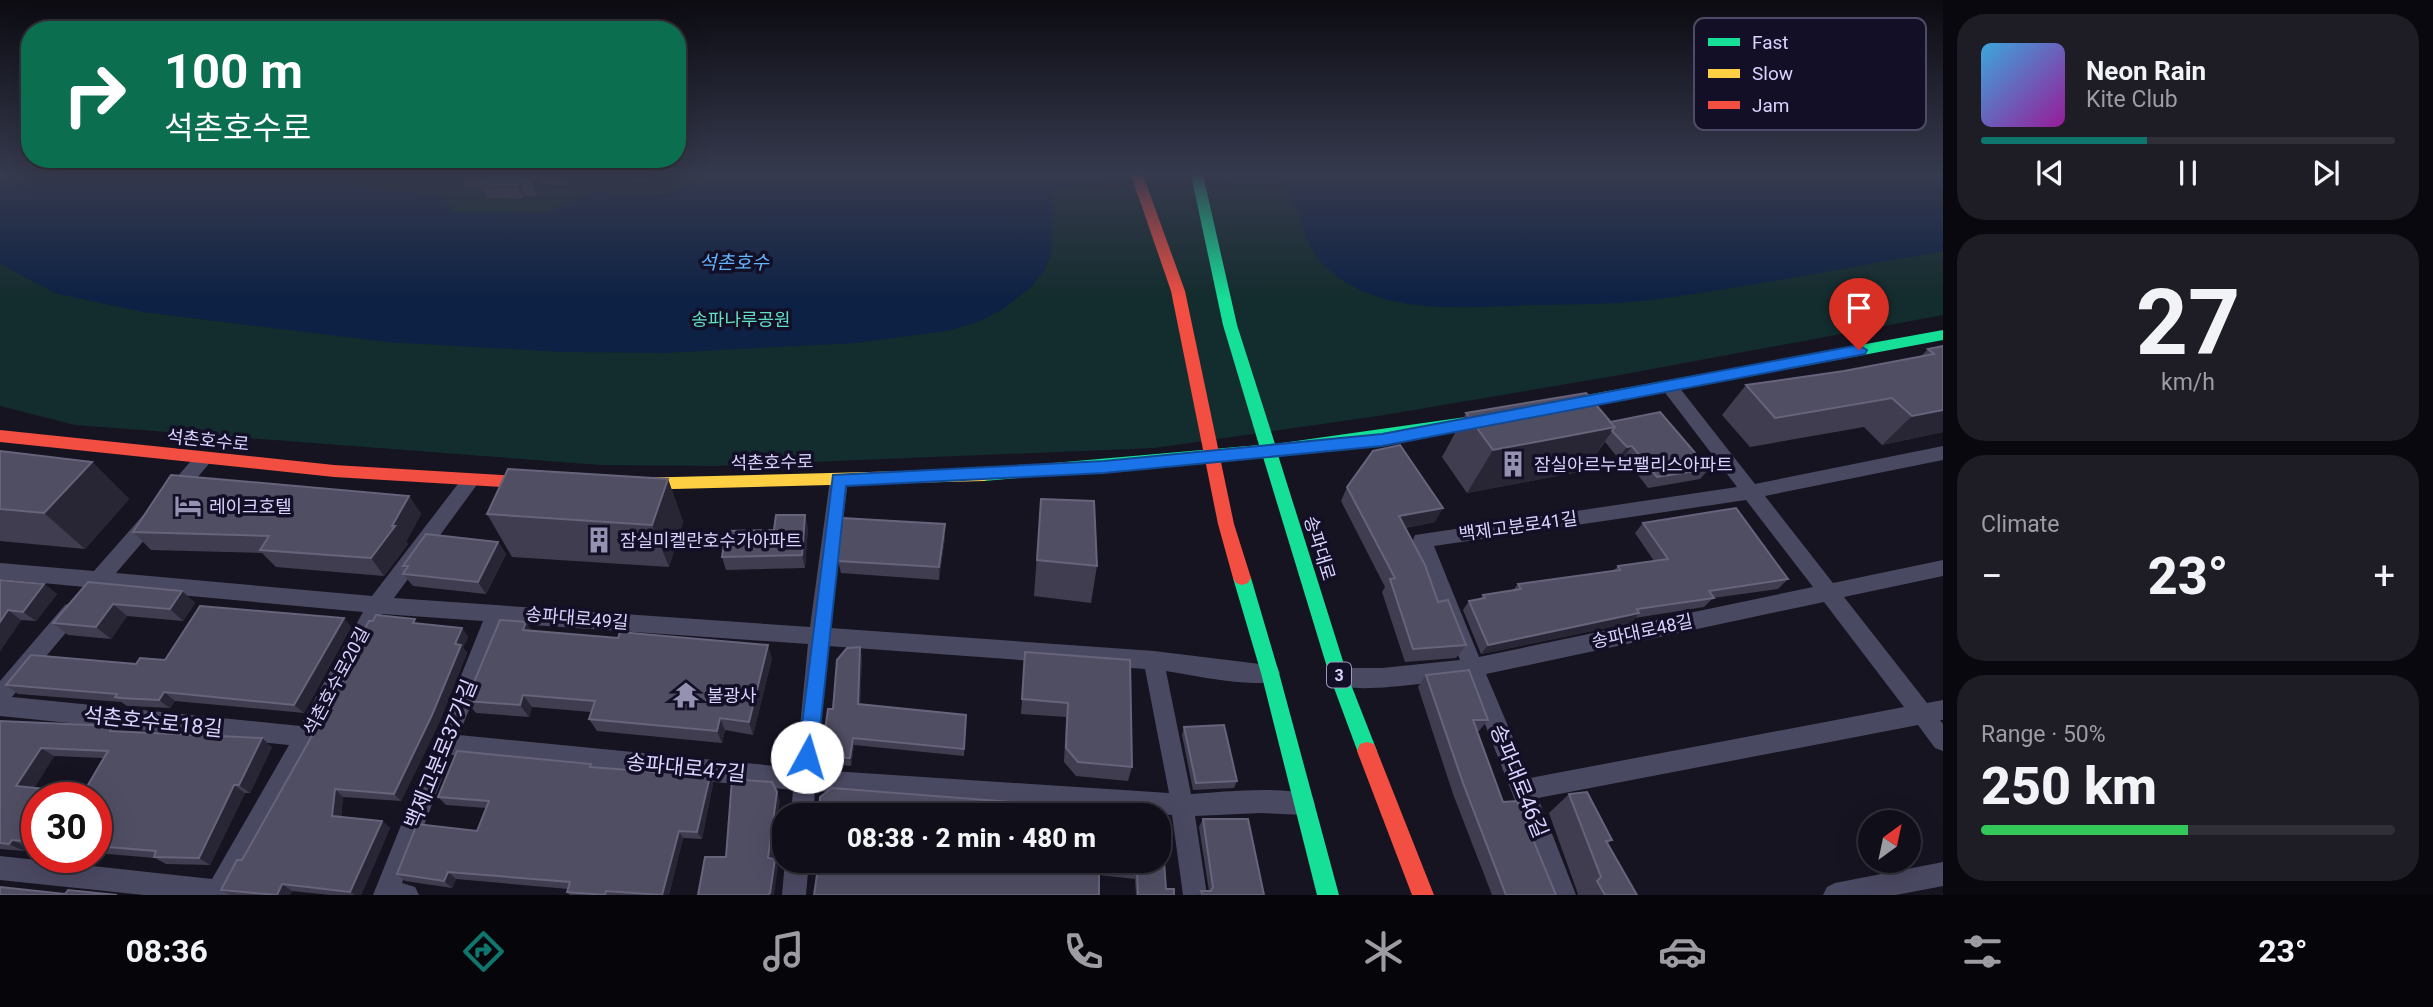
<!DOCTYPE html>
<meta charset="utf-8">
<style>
body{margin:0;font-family:Roboto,"Noto Sans KR",sans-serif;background:#1e1d26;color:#f1f3f6;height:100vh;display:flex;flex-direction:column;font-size:26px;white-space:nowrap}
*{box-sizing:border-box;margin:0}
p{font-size:23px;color:#9c9ca2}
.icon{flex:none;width:38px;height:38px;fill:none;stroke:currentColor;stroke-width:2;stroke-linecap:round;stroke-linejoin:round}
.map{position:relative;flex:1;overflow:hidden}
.details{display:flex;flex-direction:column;gap:14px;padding:14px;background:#09080e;width:490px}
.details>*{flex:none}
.guide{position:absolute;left:21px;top:21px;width:665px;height:147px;border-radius:28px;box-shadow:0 7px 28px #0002,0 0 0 2px #302f38;background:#0b6e4f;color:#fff;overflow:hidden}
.needle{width:46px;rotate:33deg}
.controls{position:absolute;left:1858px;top:810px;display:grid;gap:14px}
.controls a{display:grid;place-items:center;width:63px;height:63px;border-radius:50%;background:#100f19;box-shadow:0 7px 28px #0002,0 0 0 2px #302f38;font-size:35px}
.speed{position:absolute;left:21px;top:782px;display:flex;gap:14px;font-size:35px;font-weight:700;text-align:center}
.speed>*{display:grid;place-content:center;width:91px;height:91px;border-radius:50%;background:#100f19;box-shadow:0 7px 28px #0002,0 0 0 2px #302f38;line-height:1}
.speed .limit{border:10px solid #d22;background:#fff;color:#111}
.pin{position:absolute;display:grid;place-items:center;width:60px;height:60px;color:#fff;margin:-72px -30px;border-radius:50% 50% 50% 0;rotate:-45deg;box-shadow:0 0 7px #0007}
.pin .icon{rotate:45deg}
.me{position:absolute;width:77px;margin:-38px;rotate:6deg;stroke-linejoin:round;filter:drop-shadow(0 0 5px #0008)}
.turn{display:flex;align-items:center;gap:24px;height:147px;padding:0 28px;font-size:32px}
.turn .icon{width:91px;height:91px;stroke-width:2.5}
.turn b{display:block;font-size:49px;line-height:60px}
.big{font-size:52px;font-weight:800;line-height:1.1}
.details .widget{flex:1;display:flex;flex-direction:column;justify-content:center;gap:10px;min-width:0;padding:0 24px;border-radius:28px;background:#1e1d26}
.details .dial{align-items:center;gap:0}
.dial b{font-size:91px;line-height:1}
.song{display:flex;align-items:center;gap:21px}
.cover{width:84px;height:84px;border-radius:10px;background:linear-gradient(135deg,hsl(200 70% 55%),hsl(300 70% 35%))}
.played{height:7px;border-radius:4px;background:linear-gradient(90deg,#0f766e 40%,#302f38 40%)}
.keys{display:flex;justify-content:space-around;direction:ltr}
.heat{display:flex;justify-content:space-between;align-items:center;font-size:38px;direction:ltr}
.charge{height:10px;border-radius:5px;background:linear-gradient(90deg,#34c759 50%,#302f38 0)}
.trip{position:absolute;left:772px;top:803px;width:399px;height:70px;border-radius:28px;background:#100f19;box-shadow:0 7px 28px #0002,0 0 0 2px #302f38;font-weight:800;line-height:70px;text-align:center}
.dock{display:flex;height:112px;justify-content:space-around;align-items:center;background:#06060a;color:#9c9ca2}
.dock .icon{width:49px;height:49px}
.dock .on{color:#0f766e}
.dock b{font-size:32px;color:#f1f3f6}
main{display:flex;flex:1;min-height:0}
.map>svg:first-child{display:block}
.green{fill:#132c2d}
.water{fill:#0d2144}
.pier{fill:#161421}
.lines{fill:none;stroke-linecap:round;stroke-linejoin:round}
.street{fill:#4a4962;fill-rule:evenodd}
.fast{fill:#16e098;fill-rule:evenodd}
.slow{fill:#ffcf43;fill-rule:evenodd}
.jam{fill:#f24e42;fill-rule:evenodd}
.rail{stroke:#43596b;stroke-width:4.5;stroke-dasharray:10 8;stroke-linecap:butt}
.wall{fill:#403d50;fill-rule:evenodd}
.shaded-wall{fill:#282635}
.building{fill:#504e63;stroke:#66637b;stroke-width:2;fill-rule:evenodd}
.route{fill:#1a73e8;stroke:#114b97;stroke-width:2}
.labels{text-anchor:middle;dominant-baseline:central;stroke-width:7;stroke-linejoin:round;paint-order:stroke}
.shield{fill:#130f26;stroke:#9e99be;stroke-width:2}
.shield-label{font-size:16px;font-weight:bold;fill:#d9d4ff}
.park-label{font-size:18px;fill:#5fe0c0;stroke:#130f26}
.street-label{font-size:18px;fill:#d9d4ff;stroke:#130f26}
.poi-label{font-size:18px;fill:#d9d4ff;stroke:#130f26;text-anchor:start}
.water-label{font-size:19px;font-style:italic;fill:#62b6ff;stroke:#130f26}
.near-street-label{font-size:21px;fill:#d9d4ff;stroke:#130f26}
.key{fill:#130f26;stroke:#4e4a67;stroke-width:2}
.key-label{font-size:19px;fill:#d9d4ff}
</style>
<main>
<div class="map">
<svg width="1943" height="895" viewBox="0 0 1943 895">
<rect width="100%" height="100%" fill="#161421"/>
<path class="green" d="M0 175H1943V315L1620 375 1378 416 1155 448 714 466 601 465 75 425 0 406Z"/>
<path class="water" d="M0 175H347L365 187 444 196 453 212 546 213 598 189 617 194 667 195 713 175H1943V251C1846 268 1748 287 1650 300 1612 305 1572 304 1534 305 1467 307 1385 317 1330 271 1302 248 1303 211 1283 183L1272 180 1070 186 1053 193 1051 255 1044 271 1031 287 1000 311 978 322 947 331 856 343 663 353 564 352 387 342 143 312 55 293 0 264Z"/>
<path class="pier" d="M1100 175H1224L1227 184 1103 188Z"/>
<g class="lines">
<g class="street">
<path d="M1669 380 1675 382 1755 484 1943 446V460L1765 496 1833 583 1943 560V576L1844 597 1927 703 1943 700V720H1940L1943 724V751L1935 748 1918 725 1538 798 1576 895H1552L1467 678C1434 681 1361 695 1332 684L1329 677 1332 670 1339 668H1382L1460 660 1413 540 1415 535 1737 487 1663 390 1661 386 1663 382ZM1746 500 1813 587 1479 657 1434 546ZM1824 602 1904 707 1530 778 1486 674Z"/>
<path d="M202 453 208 455 211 460 208 465 178 500 172 502 166 500 163 495 166 490 196 455Z"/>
<path d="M839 473 845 475 848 480 830 628 1154 651 1277 666 1280 673 1277 680C1253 689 1194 675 1166 671L1191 794C1223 792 1284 785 1312 796L1315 804 1312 812 1304 815 1261 813 1195 816 1207 895H1183L1172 815 815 791 813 816H791L793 790 451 755 402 883 415 887 419 895H373L483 621 382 614 229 895H144L0 880V856L212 879 289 745 0 716V681L65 605 72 602 79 605 82 611 79 617 12 697 300 726 363 612 103 588 94 593 85 587 0 579V563L94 571 145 513 152 511 159 513 161 518 159 523 116 573 372 596 464 476H476L479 481 476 486 394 598 810 627 830 480 833 475ZM503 623 808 644 796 768 459 735ZM828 646 1145 669 1169 793 817 770Z"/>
<path d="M785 861H809L806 895H782Z"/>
<path d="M1943 862V886L1896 895H1823L1827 887 1835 883Z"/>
</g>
<g class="fast">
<path d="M1191 175H1203L1237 325 1275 444 1494 413 1502 419 1494 425 1278 455 1348 677 1377 751 1374 758 1367 760 1360 758 1330 677 1263 457 984 481 978 479 976 475 978 471 984 469 1259 445 1223 325Z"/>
<path d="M1943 330V340L1559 412 1551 406 1559 400Z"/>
<path d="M1242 571 1248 573 1251 578 1279 673 1339 895H1317L1261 673 1233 578 1236 573Z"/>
</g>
<path class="slow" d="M984 469 990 471 992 475 990 479 984 481 633 490 627 489 625 484 627 479 633 478Z"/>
<g class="jam">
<path d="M1131 175H1143L1185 291 1234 524 1251 578 1248 583 1242 585 1236 583 1233 578 1218 524 1171 291Z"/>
<path d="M0 430 334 465 535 477 541 478 543 483 541 488 535 489 334 477 0 442Z"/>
<path d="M1367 742 1374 744 1377 751 1434 895H1412L1357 751 1360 744Z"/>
</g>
<path class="rail" d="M555 176 600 175"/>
</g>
<g class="wall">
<path d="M373 175H431L427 180 406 178 405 175Z"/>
<path d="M460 175H575L570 185 541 184 536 196H525L524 199 487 198 483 189 466 188Z"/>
<path d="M630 175H660L657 181H632Z"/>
<path d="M1943 346V432L1882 445 1864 427 1750 447 1722 415 1746 385 1844 371 1921 356 1928 349Z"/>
<path d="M1466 413 1610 422 1709 469 1700 479 1648 488 1624 457 1618 458 1605 442 1584 471 1467 493 1442 457Z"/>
<path d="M0 451 92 462 129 499 85 549 0 541Z"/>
<path d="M668 479 683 522 669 567 512 557 487 514Z"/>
<path d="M1347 487 1435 522 1405 528 1438 602 1466 645 1456 658 1405 662 1382 592 1385 587 1341 501Z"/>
<path d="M409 496 421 514 406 542 408 544 384 576 276 567 262 553 151 550 133 532Z"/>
<path d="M1041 499 1097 566 1091 603 1034 596Z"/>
<path d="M1643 523 1788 579 1778 589 1713 598 1704 607 1635 618 1631 623 1481 654 1463 610 1469 601 1480 599 1483 595 1513 590 1518 584 1613 571 1618 566 1654 561 1635 533Z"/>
<path d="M945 524V537L939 580 841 573 838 561Z"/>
<path d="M808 527 805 568 726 570 722 557 774 530Z"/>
<path d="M498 542 506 554 486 594 413 586 403 574 406 570 403 566Z"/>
<path d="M0 580 44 584 57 594 36 621 21 620 0 651Z"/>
<path d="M88 582 182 591 195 603 183 621 127 616 111 639 68 635 53 623Z"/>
<path d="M373 621 419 624 462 628 468 637 463 647 467 653 439 723 401 801 343 797 341 817 382 821 390 828 361 895H330L292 891 290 895H230L221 890 242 860 347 674 342 670Z"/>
<path d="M351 627 304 713 175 701 170 708 131 706H127L121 702 18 694 6 685 165 660Z"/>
<path d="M532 631 772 658 753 735 725 730 722 743 597 731 589 719 591 712 532 707 529 717 476 713 466 701Z"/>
<path d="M1025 652 1132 767 1128 781 1076 776 1064 762 1066 717 1021 714Z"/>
<path d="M862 655 860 704 966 715 964 756 854 745 851 766 831 764 824 752 823 745 833 709Z"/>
<path d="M1426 675 1488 720 1479 731H1477L1503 802 1556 895H1492L1453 794 1418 687Z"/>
<path d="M0 721 113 726 121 731 272 747 250 793H245L210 865 166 864 155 858 96 853V798H37V848L27 847 24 851 0 849ZM54 756 103 758 82 795 53 793 46 789 34 788Z"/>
<path d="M1184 727 1237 781 1234 788 1193 790 1182 735Z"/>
<path d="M593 767 710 776 713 784 702 839 683 838 669 895H570L567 892 568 889 456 879 452 888 405 881 397 874 477 831 486 808 446 805 438 797Z"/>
<path d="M1569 794 1612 840 1607 844 1637 895H1577L1578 894 1549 813Z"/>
<path d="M1203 819 1264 895H1199L1201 891H1209L1199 827Z"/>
<path d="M1158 861 1166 889 1174 895H1136L1135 879 1099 875 814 895Z"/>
</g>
<g class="shaded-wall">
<path d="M534 175H538L541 184 536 196 531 182Z"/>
<path d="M566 175H575L570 185Z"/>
<path d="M519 181 525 196 524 199 518 185Z"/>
<path d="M1943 410V432L1882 445 1912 416Z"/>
<path d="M1615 427 1584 471 1467 493 1493 450Z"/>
<path d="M1632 446 1624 457 1618 458 1627 447Z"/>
<path d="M92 462 129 499 85 549 44 513Z"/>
<path d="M668 479 683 522 669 567 652 525Z"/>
<path d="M409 496 421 514 406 542 408 544 384 576 371 558 392 526Z"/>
<path d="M1443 508 1435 522 1392 530 1399 516Z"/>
<path d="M805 515 808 527 805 568 802 555Z"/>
<path d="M945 524V537L939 580V567Z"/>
<path d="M498 542 506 554 486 594 478 582Z"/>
<path d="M44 584 57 594 36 621 23 612Z"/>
<path d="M182 591 195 603 183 621 170 609Z"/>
<path d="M113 604 127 616 111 639 96 627Z"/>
<path d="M8 610 21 620 0 651V622Z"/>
<path d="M1639 613 1631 623 1481 654 1488 645Z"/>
<path d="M344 618 351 627 304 713 294 705Z"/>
<path d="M526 622 534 635 523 630Z"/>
<path d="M462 628 468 637 463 647 467 653 439 723 401 801 394 794Z"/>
<path d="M768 645 772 658 753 735 749 722Z"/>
<path d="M860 647 862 655 860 712 858 704Z"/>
<path d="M164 692 175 701 170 708 159 700Z"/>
<path d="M523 695 532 707 529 717 520 705Z"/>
<path d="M720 718 725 730 722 743 717 731Z"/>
<path d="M113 726 125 734 110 731Z"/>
<path d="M262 738 272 747 250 793 239 785Z"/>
<path d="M853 738 854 745 851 766 850 758Z"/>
<path d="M41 748 54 756 30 794 16 786Z"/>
<path d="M710 776 713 784 702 839 697 832Z"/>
<path d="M234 785 245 793 210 865 199 858Z"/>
<path d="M335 789 343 797 341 823 332 816Z"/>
<path d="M777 792 780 801 771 866 768 858Z"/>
<path d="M382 821 390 828 361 895H355L350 892Z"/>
<path d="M679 831 683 838 669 895H662Z"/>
<path d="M12 840 27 847 24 851 9 844Z"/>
<path d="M775 859 778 867 774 895H768Z"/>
<path d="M448 872 456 879 452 888 444 881Z"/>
<path d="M282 884 292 891 290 895H277Z"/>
</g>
<g class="building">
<path d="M486 175H534L531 182 519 181 518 185 481 183Z"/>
<path d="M1943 346V410L1912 416 1892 398 1775 418 1746 385 1844 371 1934 354 1928 349Z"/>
<path d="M1586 393 1615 427 1493 450 1466 413Z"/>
<path d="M1660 412 1709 469 1657 477 1632 446 1627 447 1612 431 1615 427 1610 422Z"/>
<path d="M1400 445 1443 508 1399 516 1425 565 1438 602 1448 600 1466 645 1413 649 1390 579 1395 578 1347 487 1373 451Z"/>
<path d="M0 451 92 462 44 513 0 509Z"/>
<path d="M508 469 668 479 652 525 487 514Z"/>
<path d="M171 475 409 496 392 526H395L371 558 260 550 269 536 133 532Z"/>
<path d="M1041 499 1094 501 1097 566 1037 560Z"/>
<path d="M1736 508 1788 579 1709 591 1714 598 1637 609 1639 613 1488 645 1469 601 1485 598 1483 595 1521 589 1518 584 1620 570 1618 566 1668 559 1643 523Z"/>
<path d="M776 515H805L802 555 722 557 726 531 774 530Z"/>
<path d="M842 518 945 524 939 567 838 561Z"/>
<path d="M426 534 498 542 478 582 403 574 408 566H403Z"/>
<path d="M0 580 44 584 23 612 8 610 0 622Z"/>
<path d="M88 582 182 591 170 609 113 604 96 627 53 623Z"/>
<path d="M200 606 344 618 294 705 164 692 159 700 120 698 115 697 117 694 6 685 31 655 136 664 140 658 165 660Z"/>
<path d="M376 615 415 619 413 623 462 628 455 644 461 645 432 715 394 794 335 789 332 816 382 821 350 892 282 884 277 895 221 890 237 860H242L349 670H342L369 621H373Z"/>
<path d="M500 620 526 622 523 630 618 638 620 632 768 645 749 722 720 718 717 731 589 719 595 701 523 695 520 705 466 701Z"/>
<path d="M860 647 858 704 966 715 964 749 853 738 850 758 829 757 823 745 828 709H833L837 660 847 648Z"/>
<path d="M1025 652 1130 660 1132 767 1078 762 1066 748 1068 703 1022 699Z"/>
<path d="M1469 670 1488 720H1473L1503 802 1517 801 1556 895H1506L1463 783 1426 675Z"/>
<path d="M0 721 113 726 110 731 262 738 239 785H234L199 858 154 857 156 851 96 846V798H37V842L12 840 9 844 0 843ZM41 748 108 751 82 795 44 792 46 789 16 786Z"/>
<path d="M1224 725 1237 781 1196 783 1184 727Z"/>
<path d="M457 751 591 764 590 767 710 776 697 832 679 831 662 895 606 891 605 895 567 892 570 882 448 872 444 881 397 874 417 824 477 831 489 801 438 797Z"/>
<path d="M732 779 772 782 777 792 768 858 775 859 770 893 768 895H698L705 857H726Z"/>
<path d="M832 788 1076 807V810L1115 813V816H819L820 797Z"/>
<path d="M1587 792 1612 840 1606 841 1637 895H1605L1597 881 1601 877 1569 794Z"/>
<path d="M1158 818H1161L1166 889H1174V895H1138L1137 873 1099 868V895H814L819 861H1158Z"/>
<path d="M1203 819H1248L1264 895H1202L1201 891H1211L1213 887Z"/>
<path d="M0 887 65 894 68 890 117 895H0Z"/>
</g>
<linearGradient id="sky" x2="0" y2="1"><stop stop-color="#0c0b12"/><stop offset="0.58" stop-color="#363a4e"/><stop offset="1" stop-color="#363a4e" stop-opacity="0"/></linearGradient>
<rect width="1943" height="300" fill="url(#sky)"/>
<path class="route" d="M1859 345 1867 350 1865 354 1382 446 1104 473 846 486 817 757 814 763 807 766 800 763 798 757 833 475 1104 461 1382 434Z"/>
<defs>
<g id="building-bare" transform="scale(2.1)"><path d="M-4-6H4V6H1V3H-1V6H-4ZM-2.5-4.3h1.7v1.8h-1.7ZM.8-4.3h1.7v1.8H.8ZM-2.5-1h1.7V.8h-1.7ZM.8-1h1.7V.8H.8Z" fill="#9591b1" stroke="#130f26" stroke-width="2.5" paint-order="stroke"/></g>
<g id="hotel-bare" transform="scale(2.1)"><path d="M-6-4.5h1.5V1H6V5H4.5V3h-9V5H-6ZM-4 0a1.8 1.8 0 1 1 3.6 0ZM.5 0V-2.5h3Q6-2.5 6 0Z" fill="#9591b1" stroke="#130f26" stroke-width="2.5" paint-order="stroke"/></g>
<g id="temple-bare" transform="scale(2.1)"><path d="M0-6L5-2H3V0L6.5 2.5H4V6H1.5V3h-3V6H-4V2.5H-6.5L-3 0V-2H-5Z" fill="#9591b1" stroke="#130f26" stroke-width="2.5" paint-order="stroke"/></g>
</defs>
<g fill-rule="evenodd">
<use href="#building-bare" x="1513" y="464"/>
<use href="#hotel-bare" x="188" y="506"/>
<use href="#building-bare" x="599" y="540"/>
<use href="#temple-bare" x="686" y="695"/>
</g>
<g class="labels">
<rect class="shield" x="1327" y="662.5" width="24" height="25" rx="5"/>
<g class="shield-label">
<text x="1339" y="675">3</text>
</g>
<g class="park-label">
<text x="741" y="319">송파나루공원</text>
</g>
<g class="street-label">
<text transform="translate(208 440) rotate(6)">석촌호수로</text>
<text transform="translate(772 462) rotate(-1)">석촌호수로</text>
<text transform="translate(1518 526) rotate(-8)">백제고분로41길</text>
<text transform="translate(1320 548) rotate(73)">송파대로</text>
<text transform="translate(577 618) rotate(5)">송파대로49길</text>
<text transform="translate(1642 631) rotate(-12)">송파대로48길</text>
<text transform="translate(336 681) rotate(-62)">석촌호수로20길</text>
</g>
<g class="poi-label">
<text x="1534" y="464">잠실아르누보팰리스아파트</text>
<text x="209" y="506">레이크호텔</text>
<text x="620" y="540">잠실미켈란호수가아파트</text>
<text x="707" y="695">불광사</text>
</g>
<g class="water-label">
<text x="734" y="262">석촌호수</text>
</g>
<g class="near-street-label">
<text transform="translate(153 722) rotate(6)">석촌호수로18길</text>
<text transform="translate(441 754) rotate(-68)">백제고분로37가길</text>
<text transform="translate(686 768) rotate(6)">송파대로47길</text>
<text transform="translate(1519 781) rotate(68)">송파대로46길</text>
</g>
</g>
<rect x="1694" y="18" width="232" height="112" rx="10" class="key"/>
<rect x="1708" y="38" width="32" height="8" fill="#16e098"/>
<rect x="1708" y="69" width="32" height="9" fill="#ffcf43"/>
<rect x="1708" y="101" width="32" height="8" fill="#f24e42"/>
<g class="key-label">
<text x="1752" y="49">Fast</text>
<text x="1752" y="80">Slow</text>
<text x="1752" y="112">Jam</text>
</g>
</svg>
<div class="controls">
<a><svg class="needle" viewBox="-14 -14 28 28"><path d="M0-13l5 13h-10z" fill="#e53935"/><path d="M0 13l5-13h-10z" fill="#9c9ca2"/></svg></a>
</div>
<div class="speed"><div class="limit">30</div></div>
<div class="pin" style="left:1859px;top:350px;background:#d93025"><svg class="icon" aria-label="arrive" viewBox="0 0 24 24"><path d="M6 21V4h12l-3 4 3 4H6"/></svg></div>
<svg class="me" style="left:807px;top:757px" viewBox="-20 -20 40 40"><circle r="19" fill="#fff"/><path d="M0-13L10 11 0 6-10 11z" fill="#1a73e8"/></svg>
<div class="trip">08:38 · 2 min · 480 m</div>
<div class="guide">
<div class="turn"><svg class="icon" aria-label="right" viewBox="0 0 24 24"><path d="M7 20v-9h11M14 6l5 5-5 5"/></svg><div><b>100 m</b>석촌호수로</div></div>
</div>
</div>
<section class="details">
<div class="widget">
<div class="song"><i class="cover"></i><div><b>Neon Rain</b><p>Kite Club</p></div></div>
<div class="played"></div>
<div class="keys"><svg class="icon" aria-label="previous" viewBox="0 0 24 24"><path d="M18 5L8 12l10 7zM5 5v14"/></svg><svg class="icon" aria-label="pause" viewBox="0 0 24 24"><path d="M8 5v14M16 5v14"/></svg><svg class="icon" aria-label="next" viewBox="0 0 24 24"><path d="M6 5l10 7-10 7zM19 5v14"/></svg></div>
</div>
<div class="widget dial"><b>27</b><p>km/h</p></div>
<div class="widget"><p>Climate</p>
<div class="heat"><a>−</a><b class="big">23°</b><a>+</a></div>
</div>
<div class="widget"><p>Range · 50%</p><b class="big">250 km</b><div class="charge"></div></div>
</section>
</main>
<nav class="dock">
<b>08:36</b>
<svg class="icon on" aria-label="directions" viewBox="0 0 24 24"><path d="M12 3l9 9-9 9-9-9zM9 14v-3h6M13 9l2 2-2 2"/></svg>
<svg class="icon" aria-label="music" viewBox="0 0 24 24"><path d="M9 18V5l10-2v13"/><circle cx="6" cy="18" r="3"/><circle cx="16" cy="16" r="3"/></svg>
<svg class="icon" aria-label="phone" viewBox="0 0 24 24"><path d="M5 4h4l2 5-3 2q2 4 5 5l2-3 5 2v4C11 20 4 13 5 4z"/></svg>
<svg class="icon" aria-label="climate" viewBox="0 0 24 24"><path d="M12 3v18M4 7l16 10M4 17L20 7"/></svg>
<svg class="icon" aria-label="car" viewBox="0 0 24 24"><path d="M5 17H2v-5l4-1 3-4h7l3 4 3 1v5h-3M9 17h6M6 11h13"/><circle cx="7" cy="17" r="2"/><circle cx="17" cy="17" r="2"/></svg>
<svg class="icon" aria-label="filters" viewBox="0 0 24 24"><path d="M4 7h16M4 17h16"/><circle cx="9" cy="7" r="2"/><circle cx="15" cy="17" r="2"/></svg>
<b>23°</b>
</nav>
